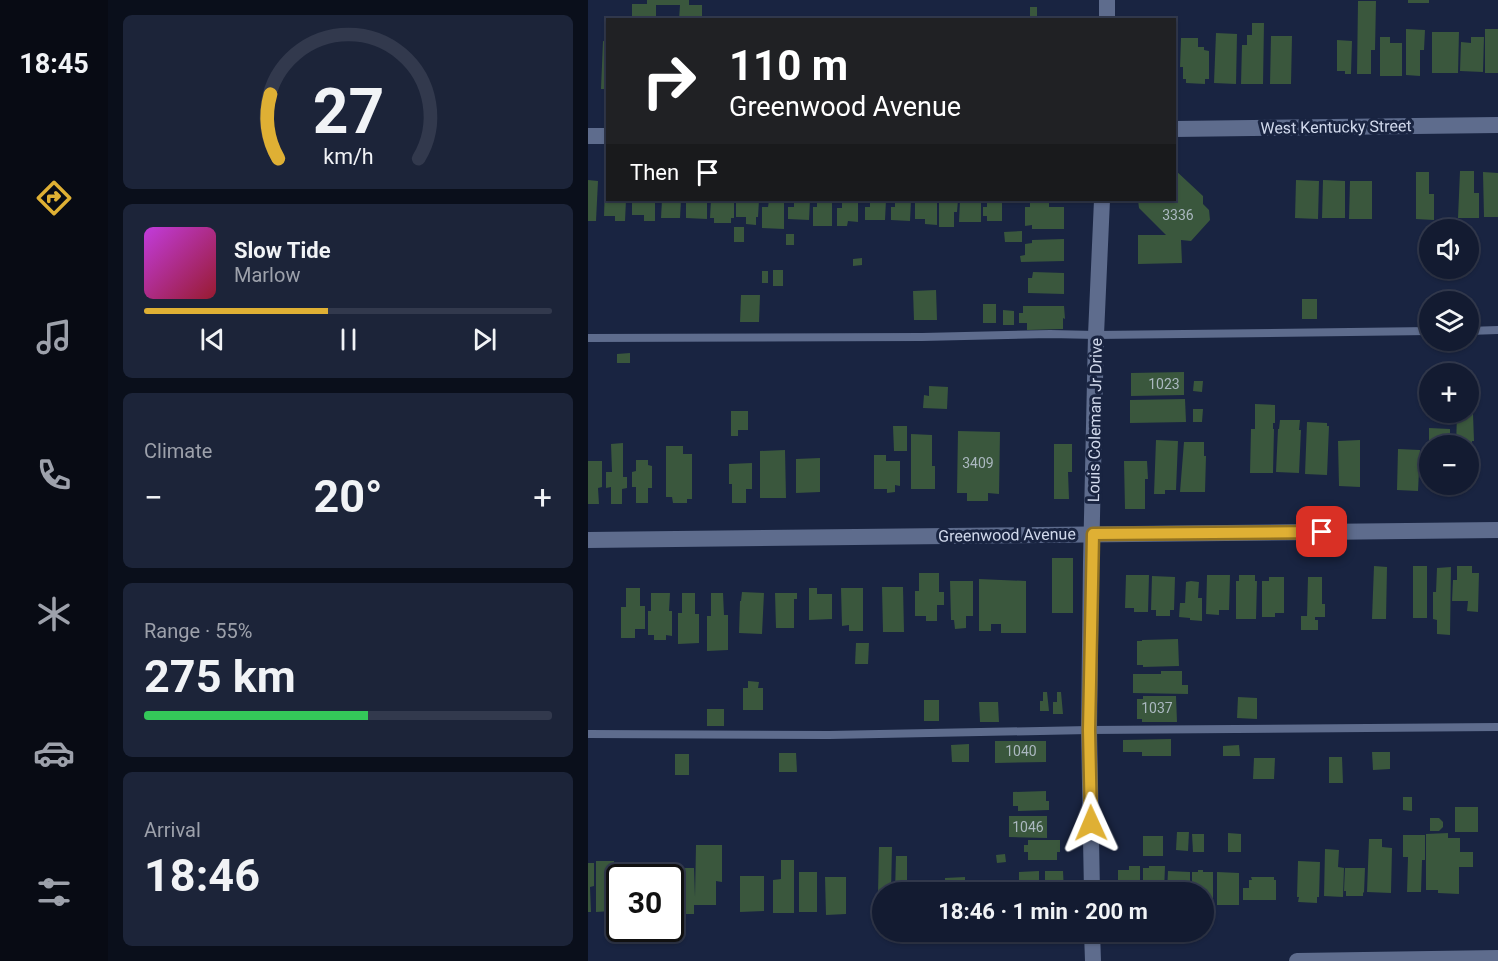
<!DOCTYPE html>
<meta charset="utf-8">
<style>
body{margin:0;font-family:Roboto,sans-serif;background:#1c2439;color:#f1f3f6;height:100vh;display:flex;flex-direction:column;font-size:22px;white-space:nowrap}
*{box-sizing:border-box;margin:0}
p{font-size:20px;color:#9da1ab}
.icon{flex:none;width:33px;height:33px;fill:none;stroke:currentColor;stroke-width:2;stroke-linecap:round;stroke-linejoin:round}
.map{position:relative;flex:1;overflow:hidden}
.drawer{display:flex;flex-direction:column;gap:15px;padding:15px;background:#0a0f1b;width:480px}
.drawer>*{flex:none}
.top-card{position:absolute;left:18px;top:18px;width:570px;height:183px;border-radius:0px;box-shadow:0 2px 4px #0004,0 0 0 2px #32394d;background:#202124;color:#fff;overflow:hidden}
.buttons{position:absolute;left:831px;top:219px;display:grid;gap:12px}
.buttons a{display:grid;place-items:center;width:60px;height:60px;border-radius:50%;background:#131b31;box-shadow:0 2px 4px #0004,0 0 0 2px #32394d;font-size:30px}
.speed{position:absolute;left:18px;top:864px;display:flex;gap:12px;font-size:30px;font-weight:700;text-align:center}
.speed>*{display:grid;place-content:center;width:78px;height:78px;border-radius:50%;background:#131b31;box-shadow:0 2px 4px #0004,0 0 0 2px #32394d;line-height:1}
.speed .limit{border:3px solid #111;border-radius:9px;background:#fff;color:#111}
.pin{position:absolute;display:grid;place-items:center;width:51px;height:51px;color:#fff;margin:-26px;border-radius:12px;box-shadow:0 3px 9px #0006}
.me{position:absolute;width:66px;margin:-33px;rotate:359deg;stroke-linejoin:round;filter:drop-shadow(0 0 4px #0008)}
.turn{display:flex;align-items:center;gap:21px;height:126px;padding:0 24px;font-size:27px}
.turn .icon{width:78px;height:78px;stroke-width:2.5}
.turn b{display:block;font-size:42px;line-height:51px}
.then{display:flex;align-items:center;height:57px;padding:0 24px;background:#0003;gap:12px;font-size:22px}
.big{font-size:45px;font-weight:700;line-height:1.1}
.drawer .card{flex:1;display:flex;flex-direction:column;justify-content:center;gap:9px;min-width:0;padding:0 21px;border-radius:9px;background:#1c2439}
.drawer .dial{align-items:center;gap:0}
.dial svg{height:156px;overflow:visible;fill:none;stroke:#32394d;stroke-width:7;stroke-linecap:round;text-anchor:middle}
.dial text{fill:#f1f3f6;stroke:none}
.song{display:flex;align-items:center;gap:18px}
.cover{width:72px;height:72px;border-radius:9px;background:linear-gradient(135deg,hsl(290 70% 55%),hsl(350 70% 35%))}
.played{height:6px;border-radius:3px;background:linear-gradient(90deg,#dfb034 45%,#32394d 45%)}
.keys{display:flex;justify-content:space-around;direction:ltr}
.heat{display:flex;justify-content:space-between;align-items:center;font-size:33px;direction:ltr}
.charge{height:9px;border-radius:4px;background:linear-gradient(90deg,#34c759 55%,#32394d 0)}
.trip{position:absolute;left:284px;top:882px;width:342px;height:60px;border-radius:30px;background:#131b31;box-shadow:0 2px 4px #0004,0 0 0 2px #32394d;font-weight:700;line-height:60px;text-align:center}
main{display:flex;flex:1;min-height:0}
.tab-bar{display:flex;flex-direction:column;width:108px;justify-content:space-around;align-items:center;background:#080b14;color:#9da1ab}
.tab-bar .icon{width:42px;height:42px}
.tab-bar .current{color:#dfb034}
.tab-bar b{font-size:27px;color:#f1f3f6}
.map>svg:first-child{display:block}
.building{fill:#3a573d}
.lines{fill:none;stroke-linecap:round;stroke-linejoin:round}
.lane{stroke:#5e6c8d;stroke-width:8}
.street{stroke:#5e6c8d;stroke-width:16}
.route-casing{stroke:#917222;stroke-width:15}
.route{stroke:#dfb034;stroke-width:10}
.labels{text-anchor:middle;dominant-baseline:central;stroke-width:6;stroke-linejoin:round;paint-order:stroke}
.number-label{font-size:14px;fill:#abb8c0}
.street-label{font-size:16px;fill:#d1d9ec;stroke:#192441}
</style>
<main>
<nav class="tab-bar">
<b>18:45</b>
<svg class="icon current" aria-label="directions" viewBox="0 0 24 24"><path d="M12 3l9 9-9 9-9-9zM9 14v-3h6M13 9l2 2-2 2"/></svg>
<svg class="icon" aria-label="music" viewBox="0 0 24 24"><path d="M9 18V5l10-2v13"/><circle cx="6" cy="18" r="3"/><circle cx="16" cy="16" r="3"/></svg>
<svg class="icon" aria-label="phone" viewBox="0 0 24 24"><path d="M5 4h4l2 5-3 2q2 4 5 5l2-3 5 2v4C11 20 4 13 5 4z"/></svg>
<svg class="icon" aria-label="climate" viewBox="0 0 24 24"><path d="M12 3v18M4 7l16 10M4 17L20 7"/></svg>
<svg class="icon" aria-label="car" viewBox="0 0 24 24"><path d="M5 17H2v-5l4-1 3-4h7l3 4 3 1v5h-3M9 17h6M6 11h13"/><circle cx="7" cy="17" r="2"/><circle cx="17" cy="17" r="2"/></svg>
<svg class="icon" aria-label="filters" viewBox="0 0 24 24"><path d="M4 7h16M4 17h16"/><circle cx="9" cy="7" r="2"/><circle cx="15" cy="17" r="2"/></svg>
</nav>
<section class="drawer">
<div class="card dial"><svg viewBox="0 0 100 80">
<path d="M14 69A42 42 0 1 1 86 69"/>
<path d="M14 69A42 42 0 0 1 10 36" stroke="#dfb034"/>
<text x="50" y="56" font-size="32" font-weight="700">27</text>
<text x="50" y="72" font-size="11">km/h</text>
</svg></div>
<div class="card">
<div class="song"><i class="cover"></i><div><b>Slow Tide</b><p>Marlow</p></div></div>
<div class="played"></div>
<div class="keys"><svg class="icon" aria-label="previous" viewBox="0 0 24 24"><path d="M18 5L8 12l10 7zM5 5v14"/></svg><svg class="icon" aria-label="pause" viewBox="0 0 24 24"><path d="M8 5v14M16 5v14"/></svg><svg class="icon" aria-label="next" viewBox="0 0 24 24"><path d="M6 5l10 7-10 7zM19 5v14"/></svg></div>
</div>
<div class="card"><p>Climate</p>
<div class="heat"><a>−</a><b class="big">20°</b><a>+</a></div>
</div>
<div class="card"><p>Range · 55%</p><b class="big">275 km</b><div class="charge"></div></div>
<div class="card"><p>Arrival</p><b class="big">18:46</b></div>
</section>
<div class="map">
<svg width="910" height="961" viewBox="0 0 910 961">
<rect width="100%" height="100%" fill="#192441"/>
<g class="building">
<path d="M59 0H101V5H114V20H91L92 5H68V20H44V4H59Z"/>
<rect x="820" y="0" width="21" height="3"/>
<path d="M770 1H788L787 50H783V74H769Z"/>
<rect x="442" y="7" width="7" height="9"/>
<path d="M664 23H676L675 84H653L654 45H659V35H664Z"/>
<path d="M818 29 837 30 836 50H832V76L818 75Z"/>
<rect x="897" y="29" width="13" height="44"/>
<path d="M844 32H871L870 73H844Z"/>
<path d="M628 33 649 34 648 84 626 83Z"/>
<path d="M683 36H704L703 84H682Z"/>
<path d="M792 37H802V43H814V76H792Z"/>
<path d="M883 37H896L895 72 872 71 873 42 883 43Z"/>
<path d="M593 38H610V47H616V50L621 51V79H617V84L598 83V79H595V67H592Z"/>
<path d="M749 40 764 41 763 74H757V71H749Z"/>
<path d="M15 41 20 42V89H13Z"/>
<path d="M586 169 615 196V204L621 210 622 220 603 241 593 240 594 263 550 264V235H578L551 208 550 200H586Z"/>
<path d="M872 171H886V193H891V218H870Z"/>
<path d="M828 172H841V194H846V220L828 219Z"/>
<path d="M895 172 910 173V217H896Z"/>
<path d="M0 180 10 181 8 221H0Z"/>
<path d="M708 180 731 181 730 219 707 218Z"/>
<path d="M735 180 757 181V218H734Z"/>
<path d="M762 181H784V219H761Z"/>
<path d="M17 186H20V200H38L37 221H27V216H16Z"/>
<path d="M44 200H67V221H56V215H44Z"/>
<path d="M74 200H93L92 218H73Z"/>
<path d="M98 200H119V219L98 218Z"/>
<path d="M123 200H146V218H143V223H126V218H122Z"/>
<path d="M148 200H171L170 217H168V225L158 224V217H148Z"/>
<path d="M181 200H196V229L174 228V207H180Z"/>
<path d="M206 200H222L221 220 200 219V207H206Z"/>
<path d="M229 200H244V226H225V207H229Z"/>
<path d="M254 200H270V222L260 221 259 226H249V208H254Z"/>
<path d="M282 200H298L297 220H277V207H282Z"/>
<path d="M307 200H323L322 221 303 220V207H307Z"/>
<path d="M327 200H349V225L337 224V219H327Z"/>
<path d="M351 200H370L369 212H366V227H351Z"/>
<path d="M372 200H393V222H371Z"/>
<path d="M399 200H414V221H399V216H395V207H399Z"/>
<path d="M442 200H461V207H476V229H444V225L437 226V207H442Z"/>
<rect x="146" y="227" width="10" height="15"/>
<path d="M434 231V242H417L416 232Z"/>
<rect x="198" y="234" width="8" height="11"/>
<path d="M476 239V261L433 262 432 256 437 255V244L444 243V240Z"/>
<path d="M274 258V265L265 266V259Z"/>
<rect x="185" y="270" width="10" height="16"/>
<rect x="174" y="271" width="6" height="12"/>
<path d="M445 272 476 273V294L440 293V278H444Z"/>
<path d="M348 290 349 320H326L325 291Z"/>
<path d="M153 295H172L171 322H152Z"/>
<rect x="714" y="299" width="15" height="20"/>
<rect x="395" y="304" width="13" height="19"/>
<path d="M435 306H476L477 319 475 318V329L439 330V323H431V313H435Z"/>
<path d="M415 310 426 311V325H415Z"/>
<path d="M42 353V363H29V354Z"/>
<path d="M596 372V395L543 396V373Z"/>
<path d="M606 381H615L614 392 605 391Z"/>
<path d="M341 386 360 387 359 409 335 408 336 395 341 396Z"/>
<path d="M597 399 598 422 542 423V400Z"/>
<path d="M667 404 687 405V423H685V429H686L685 473H662L663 429H667Z"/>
<path d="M605 409H615L614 422H605Z"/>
<path d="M143 411H160V430H150V436H143Z"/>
<path d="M869 414H885L886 441H884L883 476H880V446H868Z"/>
<path d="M692 420H712L711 430H713L711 473 688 472 690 429H691Z"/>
<path d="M719 422 739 423V426H741L739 475 717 474Z"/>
<path d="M305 426H319V451H306Z"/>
<path d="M841 428 862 429V446H841Z"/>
<path d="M370 431 412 432 411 494 400 493V501H379V493H369Z"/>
<path d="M323 434 344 435V466H347V489H323Z"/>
<path d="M568 440 590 441 588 490H577V494H566Z"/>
<path d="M772 440V487L751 486 750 441Z"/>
<path d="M596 442H616V456H618L617 492H592Z"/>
<path d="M35 443V477H39V488L34 489V504H23V487L18 488V472H24L23 444Z"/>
<path d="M466 444H484V472H480L481 499H466Z"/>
<path d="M78 446H95V454H104V499H99V503H85L84 497H78Z"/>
<path d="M810 449 832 450 830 491 809 490Z"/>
<path d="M197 450 198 498H172V451Z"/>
<path d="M286 455H298V461H312V486L307 485V492L299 493V489H286Z"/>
<path d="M232 458V492L208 493V459Z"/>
<path d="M48 460H60V465L64 466V488H60V503H48V487H44V472L48 471Z"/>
<path d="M0 461H14V487L10 488 11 504H0Z"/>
<path d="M536 461H559L560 479H557V509H537Z"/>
<path d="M164 463V489H158V503H144V484H141V464Z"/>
<rect x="464" y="558" width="21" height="55"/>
<path d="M786 566 799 567 798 619H784Z"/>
<rect x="825" y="566" width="14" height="52"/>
<path d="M869 566H884V573H891L890 612 879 611 880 601H864L865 580H869Z"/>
<path d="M863 567 862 635 849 634V620L845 619V592H848L849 568Z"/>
<path d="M331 573H351V592H356V605H349V621H338V616H327V591H331Z"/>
<path d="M538 575H561L560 612H546V608H537Z"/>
<path d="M619 575H642L641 610H631V615L618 614Z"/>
<path d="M651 575H667V581H669L668 619H648V581H651Z"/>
<path d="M564 576 587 577 586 610H582V616H568V610H563Z"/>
<path d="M681 577H696V613H687V617H674V581H681Z"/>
<path d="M720 577H734V604H737V617H727V620H730V630H713V616H719Z"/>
<path d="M391 579 438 581V633H413V624H403V631H391Z"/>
<path d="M362 581H385V616H378V628L367 629 366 620H363Z"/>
<path d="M603 581 611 582 610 598H614V621L602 620V618L591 617 592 603H597L598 582Z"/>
<path d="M294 587H315L316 632H295Z"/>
<path d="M38 588H52V606H57V629H47V638H33V607H38Z"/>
<path d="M221 588H229V594H244V619L221 620Z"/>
<path d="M253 588H275V631H261V625L254 626Z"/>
<path d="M154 592 176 593 174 634 151 633 152 601H153Z"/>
<path d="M63 593H82L81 611H84V636L78 635V640H66V635H60V611H63Z"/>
<path d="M94 593H107V614H111V643L90 644V613H94Z"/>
<path d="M123 593H135L136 615H140V650L119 651V616H123Z"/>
<path d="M187 593H209V599H206V628H188Z"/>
<path d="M590 639 591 666 555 667V665H549V641H554V640Z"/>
<path d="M268 643H281L280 664H267Z"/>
<path d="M573 671H594V685H600V694L545 693V674H573Z"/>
<path d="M160 681 171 682 170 688H175V710H155V688H160Z"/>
<path d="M455 692H459L461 711H452V701H455Z"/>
<path d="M469 692H473L475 714H465V702H469Z"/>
<path d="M555 696H588L589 722H554V719H549V699H555Z"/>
<path d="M650 697 669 698V719L649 718Z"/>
<rect x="336" y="700" width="15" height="21"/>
<path d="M391 702H410L411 722H392Z"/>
<rect x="119" y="709" width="17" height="17"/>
<path d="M583 739V756H554V752H535V740Z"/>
<path d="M407 741H458V762L407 763Z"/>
<path d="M381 744V762H364L363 745Z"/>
<path d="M651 745 652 756H635V746Z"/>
<path d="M784 752H802V769L785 770Z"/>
<path d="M191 753H208L209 772H191Z"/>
<rect x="87" y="754" width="14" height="21"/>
<path d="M741 757H754L755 783H741Z"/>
<path d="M666 758H687L686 779H665Z"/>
<path d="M458 791V801H461V810L430 811V806H425V792Z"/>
<path d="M815 797H824V811L815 810Z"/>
<rect x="867" y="807" width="23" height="25"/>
<path d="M421 816H459V838L421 837Z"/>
<path d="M842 818H851L855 822V827L851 831H842Z"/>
<path d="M589 832H601L600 851 588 850Z"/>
<path d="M640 833 653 834V852H640Z"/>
<path d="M860 833V838H872V852H885V867H871V894L850 893V890H838V834Z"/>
<path d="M604 834H616V852H605Z"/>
<path d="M815 835H837V860H834L833 892H819L820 857H815Z"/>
<rect x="555" y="836" width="20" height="20"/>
<path d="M781 839H794V847L804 848 803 893 779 892Z"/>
<path d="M440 840H472V852H469V860H440V852H436V845H440Z"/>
<path d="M108 845H134V882L128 881V905H106V914H82V878H91V868H106L107 897Z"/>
<path d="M291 847H304L303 892H294V894H290Z"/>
<path d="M737 849 751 850 750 867 756 868 755 897 736 896Z"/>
<path d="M417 854 418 862 409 863 408 855Z"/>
<path d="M308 856H319V892H307Z"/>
<path d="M193 860H206V913H185V880L193 879Z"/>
<path d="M8 861H26L27 886H23V911L8 912Z"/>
<path d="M710 861 732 862 731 897H729V903L710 902 711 897H709Z"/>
<path d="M0 863H6V886L2 887 3 912H0Z"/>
<path d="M541 866H552V892H530V870H541Z"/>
<path d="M561 866H577L576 892H555V868H561Z"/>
<path d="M757 868H777L776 893 775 892V896H758V891H756Z"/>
<path d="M610 870H615V872H625V905H615V892H604V872H610Z"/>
<path d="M451 871V892H431V872Z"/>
<path d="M457 871H475L476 892H457Z"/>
<path d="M580 871 602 872V892H579Z"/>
<rect x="211" y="872" width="18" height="40"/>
<path d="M629 872 651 873V905H629Z"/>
<path d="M152 876H176V911L152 912Z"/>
<path d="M237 877H258V914L238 915Z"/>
<path d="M377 877V892H357V878Z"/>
<path d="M663 877H686V880H688V900H655V888H661V880H664Z"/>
<path d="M406 880H427V892H407Z"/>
</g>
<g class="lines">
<g class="lane">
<path d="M880 331 910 330"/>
<path d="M0 338 334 337 462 334 508 335 842 331"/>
<path d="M0 734 241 735 501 730 910 727"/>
</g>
<g class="street">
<path d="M519 20V0"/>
<path d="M586 129 910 125"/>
<path d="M0 136H20"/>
<path d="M0 540 910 530"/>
<path d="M504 892 501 730 503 562 508 335 514 200"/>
<path d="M504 932 505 961"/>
<path d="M709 961 910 958"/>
</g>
</g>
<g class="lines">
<g class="route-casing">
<path id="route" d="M503 823 501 730 505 534 734 532"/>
</g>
<use href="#route" class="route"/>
</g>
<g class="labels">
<g class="number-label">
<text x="590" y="215">3336</text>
<text x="576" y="384">1023</text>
<text x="390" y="463">3409</text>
<text x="569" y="708">1037</text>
<text x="433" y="751">1040</text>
<text x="440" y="827">1046</text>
</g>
<g class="street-label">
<text transform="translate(748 127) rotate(-1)">West Kentucky Street</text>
<text transform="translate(507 420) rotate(-89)">Louis Coleman Jr Drive</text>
<text transform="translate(419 535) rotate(-1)">Greenwood Avenue</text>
</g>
</g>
</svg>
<div class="buttons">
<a><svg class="icon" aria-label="sound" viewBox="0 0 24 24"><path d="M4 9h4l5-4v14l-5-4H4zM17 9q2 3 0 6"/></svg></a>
<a><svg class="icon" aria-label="layers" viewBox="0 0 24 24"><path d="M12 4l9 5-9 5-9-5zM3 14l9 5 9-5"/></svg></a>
<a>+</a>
<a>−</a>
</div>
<div class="speed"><div class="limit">30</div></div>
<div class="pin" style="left:734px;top:532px;background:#d93025"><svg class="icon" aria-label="arrive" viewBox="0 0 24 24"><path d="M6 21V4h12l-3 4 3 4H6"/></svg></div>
<svg class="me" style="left:503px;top:823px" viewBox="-20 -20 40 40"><path d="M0-17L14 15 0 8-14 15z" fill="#dfb034" stroke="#fff" stroke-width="4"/></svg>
<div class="trip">18:46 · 1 min · 200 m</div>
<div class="top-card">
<div class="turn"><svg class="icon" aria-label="right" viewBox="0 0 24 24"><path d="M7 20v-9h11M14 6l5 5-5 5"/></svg><div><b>110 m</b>Greenwood Avenue</div></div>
<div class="then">Then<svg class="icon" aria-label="arrive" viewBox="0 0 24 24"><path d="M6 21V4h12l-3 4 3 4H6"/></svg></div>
</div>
</div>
</main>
